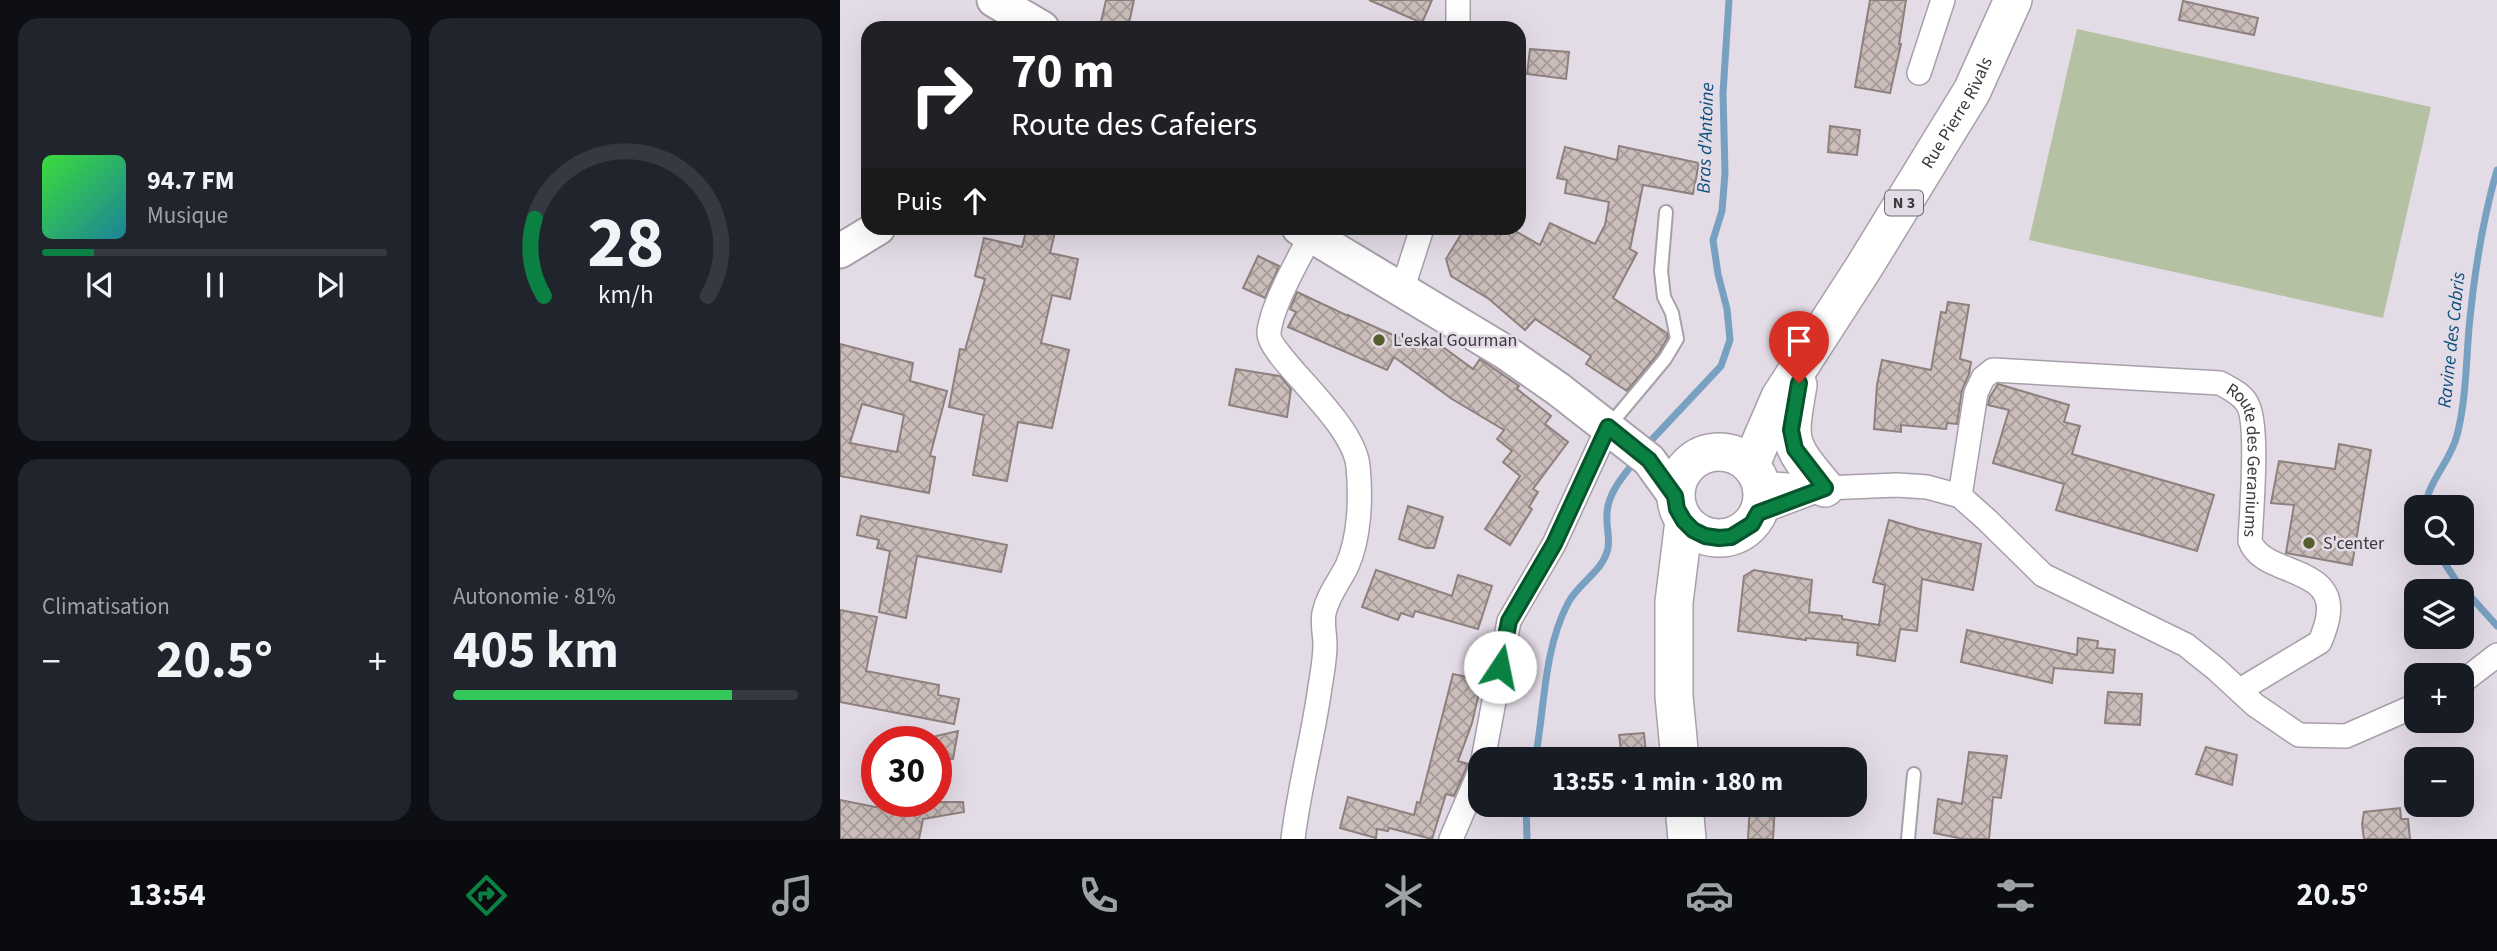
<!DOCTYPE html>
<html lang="fr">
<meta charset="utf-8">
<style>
body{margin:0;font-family:"Source Sans 3",sans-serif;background:#20242c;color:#f1f3f6;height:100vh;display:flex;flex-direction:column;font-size:26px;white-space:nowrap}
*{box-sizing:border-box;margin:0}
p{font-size:23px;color:#9ea1a6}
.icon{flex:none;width:38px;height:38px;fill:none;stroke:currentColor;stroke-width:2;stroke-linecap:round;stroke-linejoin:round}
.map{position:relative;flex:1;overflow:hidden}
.panel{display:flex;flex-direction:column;gap:18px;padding:18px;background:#0d0f14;width:840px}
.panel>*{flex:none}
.banner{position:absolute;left:21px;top:21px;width:665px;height:214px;border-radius:21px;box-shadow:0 7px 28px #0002;background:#202124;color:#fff;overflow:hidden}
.fabs{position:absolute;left:1564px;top:495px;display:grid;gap:14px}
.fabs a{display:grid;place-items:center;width:70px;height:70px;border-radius:14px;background:#171b24;box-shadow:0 7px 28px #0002;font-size:35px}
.speed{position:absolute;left:21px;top:726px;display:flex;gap:14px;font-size:35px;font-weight:700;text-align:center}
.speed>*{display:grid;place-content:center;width:91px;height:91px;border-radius:50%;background:#171b24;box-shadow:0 7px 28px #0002;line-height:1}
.speed .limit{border:10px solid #d22;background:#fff;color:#111}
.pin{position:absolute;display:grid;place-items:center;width:60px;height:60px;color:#fff;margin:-72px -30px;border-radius:50% 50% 50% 0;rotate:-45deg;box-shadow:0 0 7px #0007}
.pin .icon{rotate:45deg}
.me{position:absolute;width:77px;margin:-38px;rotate:11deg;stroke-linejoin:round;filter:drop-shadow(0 0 5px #0008)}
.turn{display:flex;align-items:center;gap:24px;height:147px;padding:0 35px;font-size:32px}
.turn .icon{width:91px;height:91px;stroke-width:2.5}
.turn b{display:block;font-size:49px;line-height:60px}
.then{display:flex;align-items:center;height:66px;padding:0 35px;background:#0003;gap:14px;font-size:26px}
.big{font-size:52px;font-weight:700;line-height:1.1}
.panel .card{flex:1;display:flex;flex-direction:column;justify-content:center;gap:10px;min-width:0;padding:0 24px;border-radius:21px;background:#20242c}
.panel .dial{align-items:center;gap:0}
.dial svg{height:182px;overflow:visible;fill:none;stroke:#363941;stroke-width:7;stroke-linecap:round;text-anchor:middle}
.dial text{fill:#f1f3f6;stroke:none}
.song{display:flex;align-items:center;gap:21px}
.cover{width:84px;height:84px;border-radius:10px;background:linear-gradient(135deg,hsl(120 70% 55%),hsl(190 70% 35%))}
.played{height:7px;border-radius:4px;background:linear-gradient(90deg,#0b8043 15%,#363941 15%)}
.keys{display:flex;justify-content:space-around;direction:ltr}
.heat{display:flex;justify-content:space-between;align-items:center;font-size:38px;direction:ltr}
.charge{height:10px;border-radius:5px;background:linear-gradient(90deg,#34c759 81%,#363941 0)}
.panel .tiles{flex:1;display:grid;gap:18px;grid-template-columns:repeat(2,1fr)}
.trip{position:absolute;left:628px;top:747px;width:399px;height:70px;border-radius:21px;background:#171b24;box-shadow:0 7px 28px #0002;font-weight:700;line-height:70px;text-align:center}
.menu{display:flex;height:112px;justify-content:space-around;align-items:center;background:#090b0e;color:#9ea1a6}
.menu .icon{width:49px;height:49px}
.menu .on{color:#0b8043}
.menu b{font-size:32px;color:#f1f3f6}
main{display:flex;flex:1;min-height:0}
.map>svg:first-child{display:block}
.green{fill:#b4c1a2}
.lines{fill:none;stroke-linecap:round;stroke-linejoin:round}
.stream{stroke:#78a0c1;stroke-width:7}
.building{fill:url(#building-cross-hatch);stroke:#8e807d;stroke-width:2;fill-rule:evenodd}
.lane-casing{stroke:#a7a0aa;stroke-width:16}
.street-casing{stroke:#a7a0aa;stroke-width:26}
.secondary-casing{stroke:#a7a0aa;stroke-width:37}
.primary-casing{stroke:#a7a0aa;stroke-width:40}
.lane{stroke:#fff;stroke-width:12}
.street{stroke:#fff;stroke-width:23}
.secondary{stroke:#fff;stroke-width:33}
.primary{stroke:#fff;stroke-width:37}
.route-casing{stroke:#07532c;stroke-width:18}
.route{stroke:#0b8043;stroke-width:12}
.poi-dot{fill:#565c2b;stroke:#e3dbe6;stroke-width:2.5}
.labels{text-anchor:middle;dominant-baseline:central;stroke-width:5;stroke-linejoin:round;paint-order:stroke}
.shield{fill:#e3dbe6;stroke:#6f6a70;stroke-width:2}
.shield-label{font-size:16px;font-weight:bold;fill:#3d3a3e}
.street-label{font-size:18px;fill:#3d3a3e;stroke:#e3dbe6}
.poi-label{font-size:18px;fill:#3d3a3e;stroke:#e3dbe6;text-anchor:start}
.water-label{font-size:19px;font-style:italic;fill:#0d507d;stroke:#e3dbe6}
</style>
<main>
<section class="panel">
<div class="tiles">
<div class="card">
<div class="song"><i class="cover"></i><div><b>94.7 FM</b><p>Musique</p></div></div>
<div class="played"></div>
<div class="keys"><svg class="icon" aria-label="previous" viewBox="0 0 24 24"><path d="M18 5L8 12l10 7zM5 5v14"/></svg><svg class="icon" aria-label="pause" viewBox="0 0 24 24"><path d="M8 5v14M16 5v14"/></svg><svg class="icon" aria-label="next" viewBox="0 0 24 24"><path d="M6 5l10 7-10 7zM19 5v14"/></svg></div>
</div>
<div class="card dial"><svg viewBox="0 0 100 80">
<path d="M14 69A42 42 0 1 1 86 69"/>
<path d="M14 69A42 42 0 0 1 10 35" stroke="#0b8043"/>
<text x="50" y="56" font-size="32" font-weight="700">28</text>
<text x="50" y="72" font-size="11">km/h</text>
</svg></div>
<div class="card"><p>Climatisation</p>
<div class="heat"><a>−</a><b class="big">20.5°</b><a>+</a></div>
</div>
<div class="card"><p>Autonomie · 81%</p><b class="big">405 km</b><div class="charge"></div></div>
</div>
</section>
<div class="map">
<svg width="1657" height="839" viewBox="0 0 1657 839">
<defs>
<pattern id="building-cross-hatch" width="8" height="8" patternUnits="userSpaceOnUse" patternTransform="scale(1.75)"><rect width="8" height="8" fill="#cbbdba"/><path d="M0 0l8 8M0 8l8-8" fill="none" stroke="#a69b99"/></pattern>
</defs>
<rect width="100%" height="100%" fill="#e3dbe6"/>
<path class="green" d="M1237 29 1591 107 1543 318 1189 240Z"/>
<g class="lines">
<g class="stream">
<path d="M805 447 881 366 890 340 887 309 878 274 873 240 882 211 885 173 883 93 889 0"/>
<path d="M1585 508C1588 481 1611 461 1617 435 1626 401 1626 363 1629 328 1634 275 1642 222 1657 170"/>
<path d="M1598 553 1615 579 1657 626"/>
<path d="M695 760C705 708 703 651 728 603 739 582 763 572 768 548 770 537 766 526 767 515 767 494 783 476 796 460"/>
<path d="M686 805 687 839"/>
</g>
</g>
<g class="building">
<path d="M266 0H294L288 28 261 22Z"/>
<path d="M529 0H592L582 23Z"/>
<path d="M1030 0H1066L1059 44H1061L1050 93 1015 87Z"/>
<path d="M1343 1 1418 18 1414 35 1339 20Z"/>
<path d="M690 49 729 52 726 79 687 74Z"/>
<path d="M990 126 1020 130 1017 155 988 152Z"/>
<path d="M779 146 859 163 853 194 803 185 790 249 797 253 773 298 827 333 828 337 818 354 787 391 746 364 751 356 695 319 685 330 649 299 611 276 606 259 625 228H670L700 245 710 223 755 244 765 225 769 202 725 193 727 180 717 178 725 147 777 160Z"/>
<path d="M187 228H216L210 253 238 259 230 299 212 295 201 343 229 350 212 428 178 422 167 481 133 475 144 415 109 407 120 349 125 350 145 279 135 276 144 238 182 247Z"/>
<path d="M418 256 439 266 425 298 403 288Z"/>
<path d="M457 292 508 316V315L585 349 592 339 633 369 640 359 679 386 677 389 711 416 705 424 728 442 693 489 698 492 689 507 692 509 670 545 645 529 680 476 663 462 672 451 657 439 664 430 612 399 554 357 547 370 448 327 456 312 450 309Z"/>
<path d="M1108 302 1129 305 1120 359 1131 362 1129 374 1122 390 1117 424 1107 423 1106 429 1061 425V432L1034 429 1037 385 1042 360 1091 370 1101 312 1106 313Z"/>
<path d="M0 344 73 363 70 381 107 391 90 456 95 457 89 493 0 476ZM22 404 64 415 57 452 10 443Z"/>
<path d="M396 369 440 376 451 389 447 417 389 405Z"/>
<path d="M1158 384 1229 405 1224 422 1240 426 1232 454 1374 495 1357 551 1216 510 1224 484 1153 463 1169 410 1148 405 1150 397Z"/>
<path d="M1499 444 1531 450 1512 565 1446 553 1454 505 1431 503 1439 461 1495 469Z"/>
<path d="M568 506 603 517 594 548H586L559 539Z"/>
<path d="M21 516 167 545 161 572 77 556 66 618 39 612 50 551 37 548 39 540 17 535Z"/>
<path d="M1049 520 1079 529 1141 544 1133 590 1082 579 1077 631 1060 629 1055 661 1017 655 1018 643 966 638V640L898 631 904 576 914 570 972 580 969 612 1002 616V619L1039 625 1045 585 1033 582Z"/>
<path d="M536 570 612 596 618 575 652 586 638 629 575 611 573 617 561 613 558 620 522 607Z"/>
<path d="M0 610 37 617 26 671 99 685 98 695 119 699 114 724 0 702Z"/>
<path d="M1127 630 1237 655 1238 638 1258 641 1257 648 1275 650 1273 673 1214 668 1212 683 1121 662Z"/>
<path d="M613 674 642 680 632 723 618 761 628 764 614 796 606 794 592 839 549 828 548 831 537 829 536 838 500 828 508 797 574 815 577 802 580 803Z"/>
<path d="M1268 692 1302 694 1300 725 1265 723Z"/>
<path d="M118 731 113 759 96 758V736Z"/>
<path d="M804 733 806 754 782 757 779 735Z"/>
<path d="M1366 747 1397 755 1392 785 1356 774Z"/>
<path d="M1129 752 1167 756 1161 798 1153 797 1149 839H1123L1094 833 1098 799 1122 804Z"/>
<path d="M0 800 35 807 54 802H123L124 812 83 819 79 839H0Z"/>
<path d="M910 805H935L933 839H908Z"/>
<path d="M1560 808 1561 819H1568L1570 839H1524L1522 824 1524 812Z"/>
</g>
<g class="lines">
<g class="lane-casing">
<g id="lane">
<path d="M769 426 825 359 837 339 832 313 824 297 821 271 826 212"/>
<path d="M1068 839 1074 774"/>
</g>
</g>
<g class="street-casing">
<g id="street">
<path d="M618 0V28"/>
<path d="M1079 73 1103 0"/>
<path d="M560 288 566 278 582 228"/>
<path d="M921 483 985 488 1057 485 1087 487 1120 496 1147 520 1203 575 1346 645 1376 669 1415 705 1459 735 1506 736 1577 705"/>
<path id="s1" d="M1120 496 1136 393 1143 378 1153 370 1380 383C1389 388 1400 393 1406 402 1420 419 1411 515 1410 541 1422 576 1496 565 1488 616 1487 625 1483 634 1480 642L1400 690"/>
<path d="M918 513 979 490"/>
<path d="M1622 682 1657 655"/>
<path d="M643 760 669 621 714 544 768 427"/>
<path d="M453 839C459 788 473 738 480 687 482 674 485 659 485 645 485 635 482 624 484 613 488 595 499 582 507 566 520 537 521 497 518 466 513 419 426 355 429 332 432 305 458 260 471 235"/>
<path d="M611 839 640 771"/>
</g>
</g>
<g class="secondary-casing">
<g id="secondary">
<path d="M154 0 202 28"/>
<path d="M459 228 665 352 718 389 809 460 835 496"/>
<path d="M0 251 38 228"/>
</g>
</g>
<g class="primary-casing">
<g id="primary">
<path d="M958 385C948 442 947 443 985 488"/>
<circle cx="879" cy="495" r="43"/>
<path id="s2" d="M911 464 940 397 1024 267 1132 91 1173 0"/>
<path d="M840 760 834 696V602L844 521"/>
<path d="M844 805 847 839"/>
</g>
</g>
<use href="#lane" class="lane"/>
<use href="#street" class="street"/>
<use href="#secondary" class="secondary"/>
<use href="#primary" class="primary"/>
</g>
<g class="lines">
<g class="route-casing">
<path id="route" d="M660 667 669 621 714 544 768 427 809 460 835 496 837 509 844 521 853 530 865 536 879 538 891 537 912 524 918 513 985 488 955 449 951 430 959 383"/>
</g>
<use href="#route" class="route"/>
</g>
<g class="poi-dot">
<circle cx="539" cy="340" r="7"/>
<circle cx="1469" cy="543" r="7"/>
</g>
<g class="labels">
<rect class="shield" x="1045" y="190.5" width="38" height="25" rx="5"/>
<g class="shield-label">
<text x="1064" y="203">N 3</text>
</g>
<g class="street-label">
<text stroke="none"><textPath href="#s2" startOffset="408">Rue Pierre Rivals</textPath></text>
<text stroke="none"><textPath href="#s1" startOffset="450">Route des Geraniums</textPath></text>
</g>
<g class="poi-label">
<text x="553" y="340">L'eskal Gourman</text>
<text x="1483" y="543">S'center</text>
</g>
<g class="water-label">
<text transform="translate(866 138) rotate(-88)">Bras d'Antoine</text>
<text transform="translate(1612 340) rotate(-84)">Ravine des Cabris</text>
</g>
</g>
</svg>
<div class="fabs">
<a><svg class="icon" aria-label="search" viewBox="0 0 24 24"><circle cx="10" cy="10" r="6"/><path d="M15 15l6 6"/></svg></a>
<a><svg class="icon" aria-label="layers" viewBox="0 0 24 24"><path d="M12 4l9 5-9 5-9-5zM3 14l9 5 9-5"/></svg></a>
<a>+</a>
<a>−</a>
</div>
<div class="speed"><div class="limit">30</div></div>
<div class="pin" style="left:959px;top:383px;background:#d93025"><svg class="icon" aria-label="arrive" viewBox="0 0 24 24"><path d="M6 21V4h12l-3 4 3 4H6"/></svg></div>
<svg class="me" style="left:660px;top:667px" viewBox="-20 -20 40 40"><circle r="19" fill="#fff"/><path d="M0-13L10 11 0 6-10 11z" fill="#0b8043"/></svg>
<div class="trip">13:55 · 1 min · 180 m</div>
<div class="banner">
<div class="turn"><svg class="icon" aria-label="right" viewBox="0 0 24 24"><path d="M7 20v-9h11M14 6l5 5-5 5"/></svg><div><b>70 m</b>Route des Cafeiers</div></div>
<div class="then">Puis<svg class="icon" aria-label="ahead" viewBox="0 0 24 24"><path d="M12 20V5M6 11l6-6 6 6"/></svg></div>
</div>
</div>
</main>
<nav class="menu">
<b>13:54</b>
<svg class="icon on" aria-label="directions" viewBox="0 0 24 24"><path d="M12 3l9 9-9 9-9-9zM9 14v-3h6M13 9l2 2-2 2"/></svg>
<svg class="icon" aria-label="music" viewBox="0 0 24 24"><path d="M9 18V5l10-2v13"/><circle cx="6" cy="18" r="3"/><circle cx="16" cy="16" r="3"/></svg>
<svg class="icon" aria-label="phone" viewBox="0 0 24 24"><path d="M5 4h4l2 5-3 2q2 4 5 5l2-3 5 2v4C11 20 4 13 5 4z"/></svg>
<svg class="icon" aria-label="climate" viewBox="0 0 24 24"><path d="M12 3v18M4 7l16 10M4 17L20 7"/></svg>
<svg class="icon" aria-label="car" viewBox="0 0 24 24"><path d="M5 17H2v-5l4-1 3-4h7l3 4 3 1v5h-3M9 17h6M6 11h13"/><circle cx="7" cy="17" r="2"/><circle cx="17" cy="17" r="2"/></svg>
<svg class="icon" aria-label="filters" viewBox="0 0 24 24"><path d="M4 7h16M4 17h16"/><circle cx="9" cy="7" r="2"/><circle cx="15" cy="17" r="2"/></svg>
<b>20.5°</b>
</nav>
